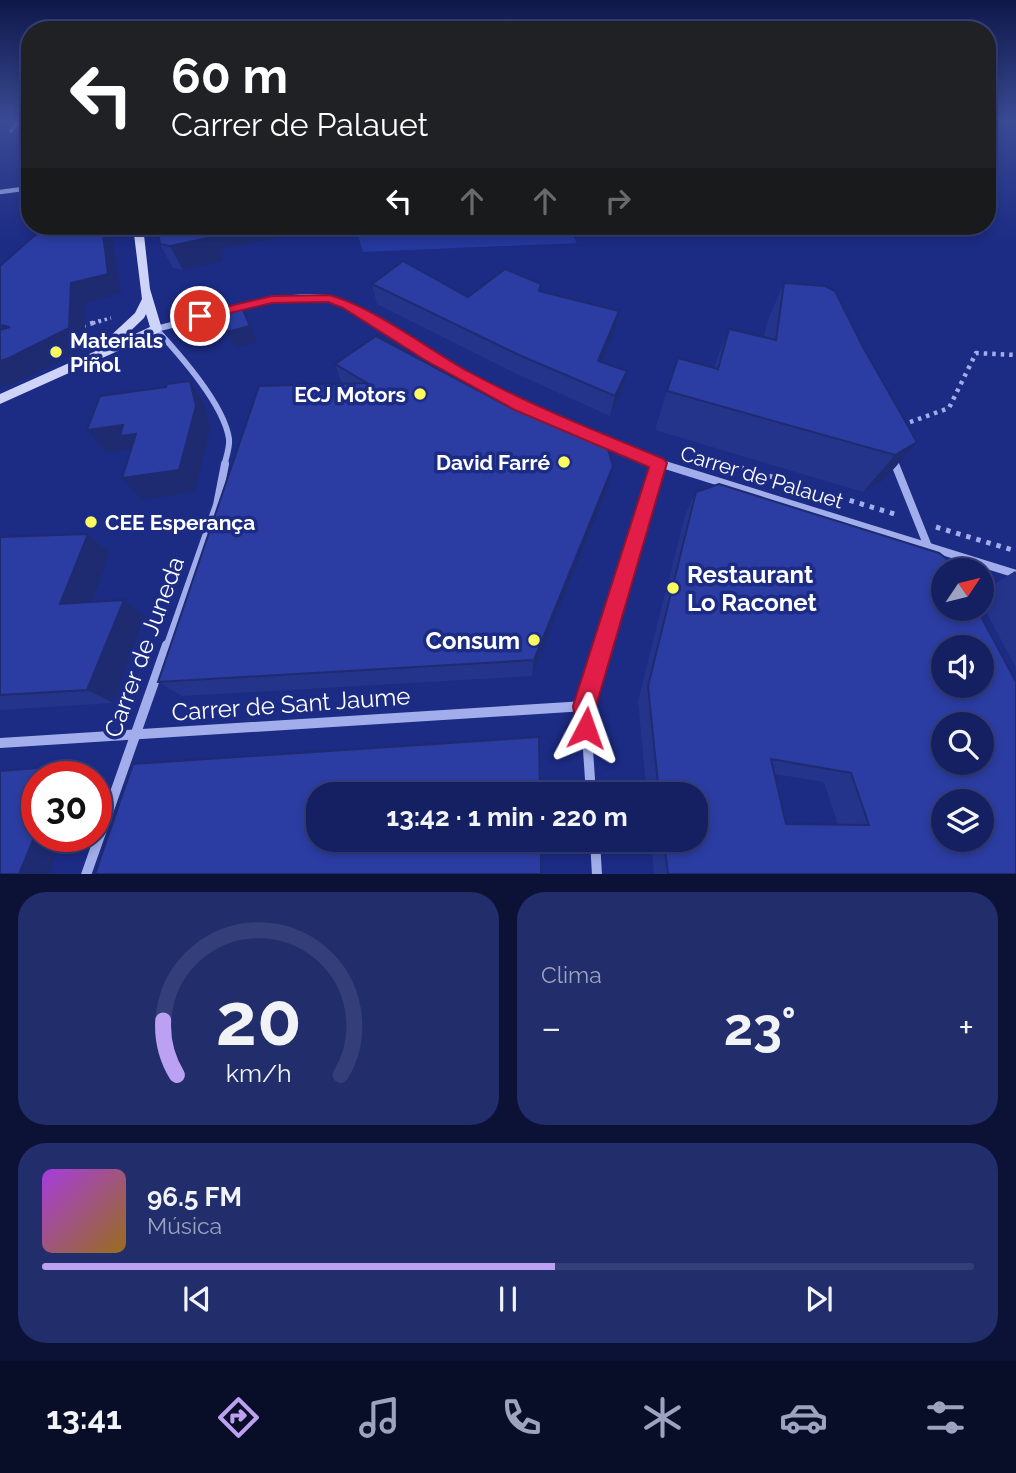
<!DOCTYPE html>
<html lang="es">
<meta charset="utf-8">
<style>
body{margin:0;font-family:Raleway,sans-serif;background:#222d6c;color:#f1f3f6;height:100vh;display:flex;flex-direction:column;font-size:26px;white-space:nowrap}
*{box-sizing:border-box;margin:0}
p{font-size:23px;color:#9da3be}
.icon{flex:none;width:38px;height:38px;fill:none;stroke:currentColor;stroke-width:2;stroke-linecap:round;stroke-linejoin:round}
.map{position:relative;height:874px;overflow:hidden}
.sheet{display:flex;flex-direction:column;gap:18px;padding:18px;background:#0c1236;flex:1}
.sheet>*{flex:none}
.top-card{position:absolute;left:21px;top:21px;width:975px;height:214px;border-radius:28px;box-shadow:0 4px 10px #0003,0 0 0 2px #343e78;background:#202124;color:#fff;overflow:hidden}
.needle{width:46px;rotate:55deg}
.tools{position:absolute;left:931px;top:558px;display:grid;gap:14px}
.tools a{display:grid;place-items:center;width:63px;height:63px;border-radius:50%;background:#152063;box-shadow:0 4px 10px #0003,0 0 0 2px #343e78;font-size:35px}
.speed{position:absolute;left:21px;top:761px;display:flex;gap:14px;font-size:35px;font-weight:700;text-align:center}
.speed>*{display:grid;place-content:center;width:91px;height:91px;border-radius:50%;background:#152063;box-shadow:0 4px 10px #0003,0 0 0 2px #343e78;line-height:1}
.speed .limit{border:10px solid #d22;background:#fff;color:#111}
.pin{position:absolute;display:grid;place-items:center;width:60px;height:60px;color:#fff;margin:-30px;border:4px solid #fff;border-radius:50%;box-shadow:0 2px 7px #0007}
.me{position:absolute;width:77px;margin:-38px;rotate:4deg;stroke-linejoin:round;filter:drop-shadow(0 0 5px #0008)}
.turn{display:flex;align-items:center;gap:24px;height:147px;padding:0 35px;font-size:32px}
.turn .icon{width:91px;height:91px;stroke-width:2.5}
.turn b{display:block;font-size:49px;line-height:60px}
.lanes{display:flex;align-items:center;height:66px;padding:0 35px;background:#0003;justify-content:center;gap:35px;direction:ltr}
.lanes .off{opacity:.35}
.big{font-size:52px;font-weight:700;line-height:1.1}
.sheet .tile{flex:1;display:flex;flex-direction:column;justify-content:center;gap:10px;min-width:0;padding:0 24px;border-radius:28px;background:#222d6c}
.sheet .dial{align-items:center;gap:0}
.dial svg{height:182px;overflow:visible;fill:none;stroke:#343e78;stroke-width:7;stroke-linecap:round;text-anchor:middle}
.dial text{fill:#f1f3f6;stroke:none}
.song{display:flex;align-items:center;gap:21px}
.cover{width:84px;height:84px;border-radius:10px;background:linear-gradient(135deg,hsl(280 70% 55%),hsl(40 70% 35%))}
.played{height:7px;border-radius:4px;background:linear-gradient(90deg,#bca0f2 55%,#343e78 55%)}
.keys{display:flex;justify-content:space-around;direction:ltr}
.heat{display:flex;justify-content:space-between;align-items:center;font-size:38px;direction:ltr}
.sheet .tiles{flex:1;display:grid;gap:18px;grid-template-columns:1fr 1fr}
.tile:last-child{grid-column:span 2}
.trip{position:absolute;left:306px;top:782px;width:402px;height:70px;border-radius:28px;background:#152063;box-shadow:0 4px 10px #0003,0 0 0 2px #343e78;font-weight:700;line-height:70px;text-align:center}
.menu{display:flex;height:112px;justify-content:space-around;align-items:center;background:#080d28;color:#9da3be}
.menu .icon{width:49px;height:49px}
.menu .current{color:#bca0f2}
.menu b{font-size:32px;color:#f1f3f6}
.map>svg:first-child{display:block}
.green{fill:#25389d}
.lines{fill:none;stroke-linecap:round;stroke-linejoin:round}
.path-far2{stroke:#a2aeeb;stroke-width:3.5;stroke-dasharray:2.5 3.5;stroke-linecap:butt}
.path-far1{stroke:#a2aeeb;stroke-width:4.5;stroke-dasharray:3.5 5;stroke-linecap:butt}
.path{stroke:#a2aeeb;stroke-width:5;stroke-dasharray:4.5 6;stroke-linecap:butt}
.pedestrian{stroke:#a2aeeb;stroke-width:3.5}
.minor-far4{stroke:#a2aeeb;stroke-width:4.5}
.minor-far3{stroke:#a2aeeb;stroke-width:5}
.minor-far2{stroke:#a2aeeb;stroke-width:6}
.minor-far1{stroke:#a2aeeb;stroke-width:8}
.minor{stroke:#a2aeeb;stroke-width:10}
.secondary{fill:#ced4f8;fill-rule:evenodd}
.wall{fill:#25348b;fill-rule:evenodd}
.shaded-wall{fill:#1e2b71}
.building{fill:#2b3da2;stroke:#1e2b71;stroke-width:2;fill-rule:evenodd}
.route{fill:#e11d48;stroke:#92132f;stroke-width:2}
.poi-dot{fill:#fbfb5f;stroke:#1c2b84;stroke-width:2.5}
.labels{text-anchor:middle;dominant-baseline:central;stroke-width:7;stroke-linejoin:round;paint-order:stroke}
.poi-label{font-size:21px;font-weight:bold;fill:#fff;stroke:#1c2b84;text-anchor:start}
.street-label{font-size:21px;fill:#fff;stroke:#1c2b84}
.near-poi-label{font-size:24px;font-weight:bold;fill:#fff;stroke:#1c2b84;text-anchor:start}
.near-street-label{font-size:24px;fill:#fff;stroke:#1c2b84}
</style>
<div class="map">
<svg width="1016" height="875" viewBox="0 0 1016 875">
<rect width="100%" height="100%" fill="#1c2b84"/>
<path class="green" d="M355 226H567L577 243 363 252Z"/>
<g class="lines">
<path class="path-far2" d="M93 323 111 318"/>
<g class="path-far1">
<path d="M82 326 100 321"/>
<path d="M902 425 949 408 976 353 1016 355"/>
<path d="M722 462 735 466"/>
</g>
<g class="path">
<path d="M729 464 898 515"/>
<path d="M936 527 1016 551"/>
</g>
<path class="pedestrian" d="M11 131 19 120"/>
<path class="minor-far4" d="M0 192 30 188"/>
<path class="minor-far3" d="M180 323C222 312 287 291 329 298 346 301 362 314 377 323"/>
<g class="minor-far2">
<path d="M187 321 156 329C179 354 224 404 229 439 230 447 226 458 224 466"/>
<path d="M374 321 520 406 668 466"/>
<path d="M893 459 896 466"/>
<path d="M658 466 659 463"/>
</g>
<g class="minor-far1">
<path d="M662 464 1016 574"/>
<path d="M895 464 929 549"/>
<path d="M167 647 217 505 225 464"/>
<path d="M603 647 659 464"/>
</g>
<g class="minor">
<path d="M0 743 585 706"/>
<path d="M591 794 585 706 604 645"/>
<path d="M595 840 597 875"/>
<path d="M86 875 167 645"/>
</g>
<path class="secondary" d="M133 226H143L150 289 162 329 160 332 0 404V394L107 346 104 343 106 340 135 313 142 299ZM146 314 150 327 120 341 144 318Z"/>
</g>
<g class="wall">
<path d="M17 120H30V129L23 130Z"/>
<path d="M157 226H337L220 250 223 261 183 270 173 268 160 244Z"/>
<path d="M784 283 863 347 917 442 884 480 863 492 655 430 667 391 714 367 729 329 764 337 767 322Z"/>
<path d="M372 284 468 297 541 291 619 311 615 331 602 362 622 391 610 416 519 375 377 304Z"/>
<path d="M335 364 608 488 532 676 182 696 158 682 342 384Z"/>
<path d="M696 492 1016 874H654L651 840H696V794H647L638 701 685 515ZM775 774 824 782 838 825 786 824Z"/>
<path d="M88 534 110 553 91 602 145 617 113 703 0 710V537Z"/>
<path d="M1015 571 1016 572V668L982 604V592Z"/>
</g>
<g class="shaded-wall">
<path d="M0 120H8L0 130Z"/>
<path d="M102 226H113V242L121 293 85 303V348L28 377 0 388V361L71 283Z"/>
<path d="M209 226H337L220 250 223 261 183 270 170 246Z"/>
<path d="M240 303 257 342 235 348 227 332Z"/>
<path d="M619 311 615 331 594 381 598 361Z"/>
<path d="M627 371 622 391 610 416 615 396Z"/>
<path d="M190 381 204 404 210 429 195 491 142 500 122 478Z"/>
<path d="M123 425 136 434 131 449 107 453 87 430Z"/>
<path d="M917 442 884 480 863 492 895 455Z"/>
<path d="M613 466 608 488 532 676 534 660Z"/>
<path d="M88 534 110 553 85 620 60 604Z"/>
<path d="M124 600 145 617 113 703 87 690Z"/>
<path d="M63 766 87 774 86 777H59Z"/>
<path d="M37 831V836H63L49 874H19Z"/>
</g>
<g class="building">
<path d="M42 226H102L108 274 71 283 69 328 9 358 0 361V330L10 327 0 325V266L42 229Z"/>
<path d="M157 226H211H209L212 237 170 246 160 244Z"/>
<path d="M403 261 468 297 505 269 541 284 539 291 619 311 598 361 627 371 615 396 519 355 372 284Z"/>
<path d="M784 283 825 286 835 291 863 347 917 442 895 455 667 391 678 358 718 369 729 329 776 340Z"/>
<path d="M240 303 250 326 227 332 218 309Z"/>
<path d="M376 336 511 408 607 446 613 466 534 660 158 682 259 386 367 383 335 364Z"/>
<path d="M190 381 196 406 179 470 122 478 136 434 120 436 123 425 87 430 100 396 166 387 167 384Z"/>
<path d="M719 484 939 553 952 563 956 570H943V609H977L1016 682V874H668L664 840H696V794H659L648 686 696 492ZM943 648H982V686H943ZM943 724H982V763H943ZM771 759 851 773 869 825 786 824ZM943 802H982V840H943Z"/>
<path d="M88 534 60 604 124 600 87 690 0 695V537Z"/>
<path d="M539 737 540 794H318V840H541V874H95L133 764Z"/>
<path d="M63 766 59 777H37V831L19 874H0V771Z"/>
</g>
<linearGradient id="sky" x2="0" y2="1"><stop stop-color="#0f1849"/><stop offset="0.5" stop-color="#3a4a94"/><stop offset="1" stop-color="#3a4a94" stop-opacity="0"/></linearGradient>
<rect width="1016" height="242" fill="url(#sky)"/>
<path class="route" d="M329 295C372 306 428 349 469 372 532 406 598 432 664 459L667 463 596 706 598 728 594 736 586 739 578 736 573 706 649 467 515 410 425 360 343 308 328 302 272 303 200 320 194 316 196 314 272 296Z"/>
<g class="poi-dot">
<circle cx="56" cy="352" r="7"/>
<circle cx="420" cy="394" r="7"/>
<circle cx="564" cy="462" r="7"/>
<circle cx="91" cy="522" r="7"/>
<circle cx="673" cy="588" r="7"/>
<circle cx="534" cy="640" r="7"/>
</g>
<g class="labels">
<g class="poi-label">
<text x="70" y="340">Materials<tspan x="70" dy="24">Piñol</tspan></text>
<text x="406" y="394" text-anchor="end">ECJ Motors</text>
<text x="550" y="462" text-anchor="end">David Farré</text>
<text x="105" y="522">CEE Esperança</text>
</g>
<g class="street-label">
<text transform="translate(762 477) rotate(17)">Carrer de Palauet</text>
</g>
<g class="near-poi-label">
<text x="687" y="574">Restaurant<tspan x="687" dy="28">Lo Raconet</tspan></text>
<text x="520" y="640" text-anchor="end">Consum</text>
</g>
<g class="near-street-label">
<text transform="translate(144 647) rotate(-70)">Carrer de Juneda</text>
<text transform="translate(291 704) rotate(-4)">Carrer de Sant Jaume</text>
</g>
</g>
</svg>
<div class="tools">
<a><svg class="needle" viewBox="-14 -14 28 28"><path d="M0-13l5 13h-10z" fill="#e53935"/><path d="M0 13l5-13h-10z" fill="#9da3be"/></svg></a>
<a><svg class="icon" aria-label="sound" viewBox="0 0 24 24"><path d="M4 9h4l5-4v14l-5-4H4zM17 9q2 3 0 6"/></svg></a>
<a><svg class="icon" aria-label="search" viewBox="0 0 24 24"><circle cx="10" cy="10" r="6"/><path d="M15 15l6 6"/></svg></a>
<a><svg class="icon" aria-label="layers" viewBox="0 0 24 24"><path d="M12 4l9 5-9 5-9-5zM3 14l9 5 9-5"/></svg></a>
</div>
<div class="speed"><div class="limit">30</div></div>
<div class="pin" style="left:200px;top:316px;background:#d93025"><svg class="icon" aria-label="arrive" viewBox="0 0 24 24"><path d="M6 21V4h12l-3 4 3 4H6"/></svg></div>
<svg class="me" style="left:586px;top:728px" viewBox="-20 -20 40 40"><path d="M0-17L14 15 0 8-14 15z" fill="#e11d48" stroke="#fff" stroke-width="4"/></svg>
<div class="trip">13:42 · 1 min · 220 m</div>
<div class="top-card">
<div class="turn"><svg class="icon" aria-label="left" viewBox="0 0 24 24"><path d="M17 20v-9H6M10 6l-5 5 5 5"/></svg><div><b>60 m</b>Carrer de Palauet</div></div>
<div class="lanes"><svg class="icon" aria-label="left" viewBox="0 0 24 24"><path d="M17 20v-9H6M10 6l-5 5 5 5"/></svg><svg class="icon off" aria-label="ahead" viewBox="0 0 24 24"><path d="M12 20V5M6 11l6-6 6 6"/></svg><svg class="icon off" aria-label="ahead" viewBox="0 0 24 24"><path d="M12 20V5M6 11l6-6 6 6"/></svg><svg class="icon off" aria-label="right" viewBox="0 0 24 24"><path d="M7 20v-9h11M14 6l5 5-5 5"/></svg></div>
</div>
</div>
<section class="sheet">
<div class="tiles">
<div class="tile dial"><svg viewBox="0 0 100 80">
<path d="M14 69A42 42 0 1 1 86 69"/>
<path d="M14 69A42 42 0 0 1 8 45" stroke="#bca0f2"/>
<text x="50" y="56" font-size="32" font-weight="700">20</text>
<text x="50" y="72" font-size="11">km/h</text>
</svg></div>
<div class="tile"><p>Clima</p>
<div class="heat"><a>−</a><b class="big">23°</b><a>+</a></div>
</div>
<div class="tile">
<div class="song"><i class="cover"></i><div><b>96.5 FM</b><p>Música</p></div></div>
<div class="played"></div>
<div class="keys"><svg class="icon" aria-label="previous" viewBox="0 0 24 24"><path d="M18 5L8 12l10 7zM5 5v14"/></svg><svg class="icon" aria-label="pause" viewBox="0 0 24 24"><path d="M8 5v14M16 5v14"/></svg><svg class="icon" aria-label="next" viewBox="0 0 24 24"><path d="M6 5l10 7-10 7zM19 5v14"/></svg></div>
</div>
</div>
</section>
<nav class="menu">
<b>13:41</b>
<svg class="icon current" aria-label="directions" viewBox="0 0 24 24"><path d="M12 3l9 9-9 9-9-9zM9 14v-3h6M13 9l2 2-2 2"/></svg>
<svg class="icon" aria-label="music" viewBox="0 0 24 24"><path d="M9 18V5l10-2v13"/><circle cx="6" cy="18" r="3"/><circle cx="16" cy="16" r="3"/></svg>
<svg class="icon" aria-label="phone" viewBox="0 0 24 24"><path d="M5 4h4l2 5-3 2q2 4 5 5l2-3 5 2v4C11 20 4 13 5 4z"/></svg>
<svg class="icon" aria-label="climate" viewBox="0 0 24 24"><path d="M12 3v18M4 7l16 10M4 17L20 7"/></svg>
<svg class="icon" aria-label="car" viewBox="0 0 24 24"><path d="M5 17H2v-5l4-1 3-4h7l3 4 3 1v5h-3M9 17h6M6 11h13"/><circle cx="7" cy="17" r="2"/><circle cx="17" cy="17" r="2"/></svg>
<svg class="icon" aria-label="filters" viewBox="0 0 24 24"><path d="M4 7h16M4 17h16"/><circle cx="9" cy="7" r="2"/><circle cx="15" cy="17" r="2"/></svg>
</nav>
